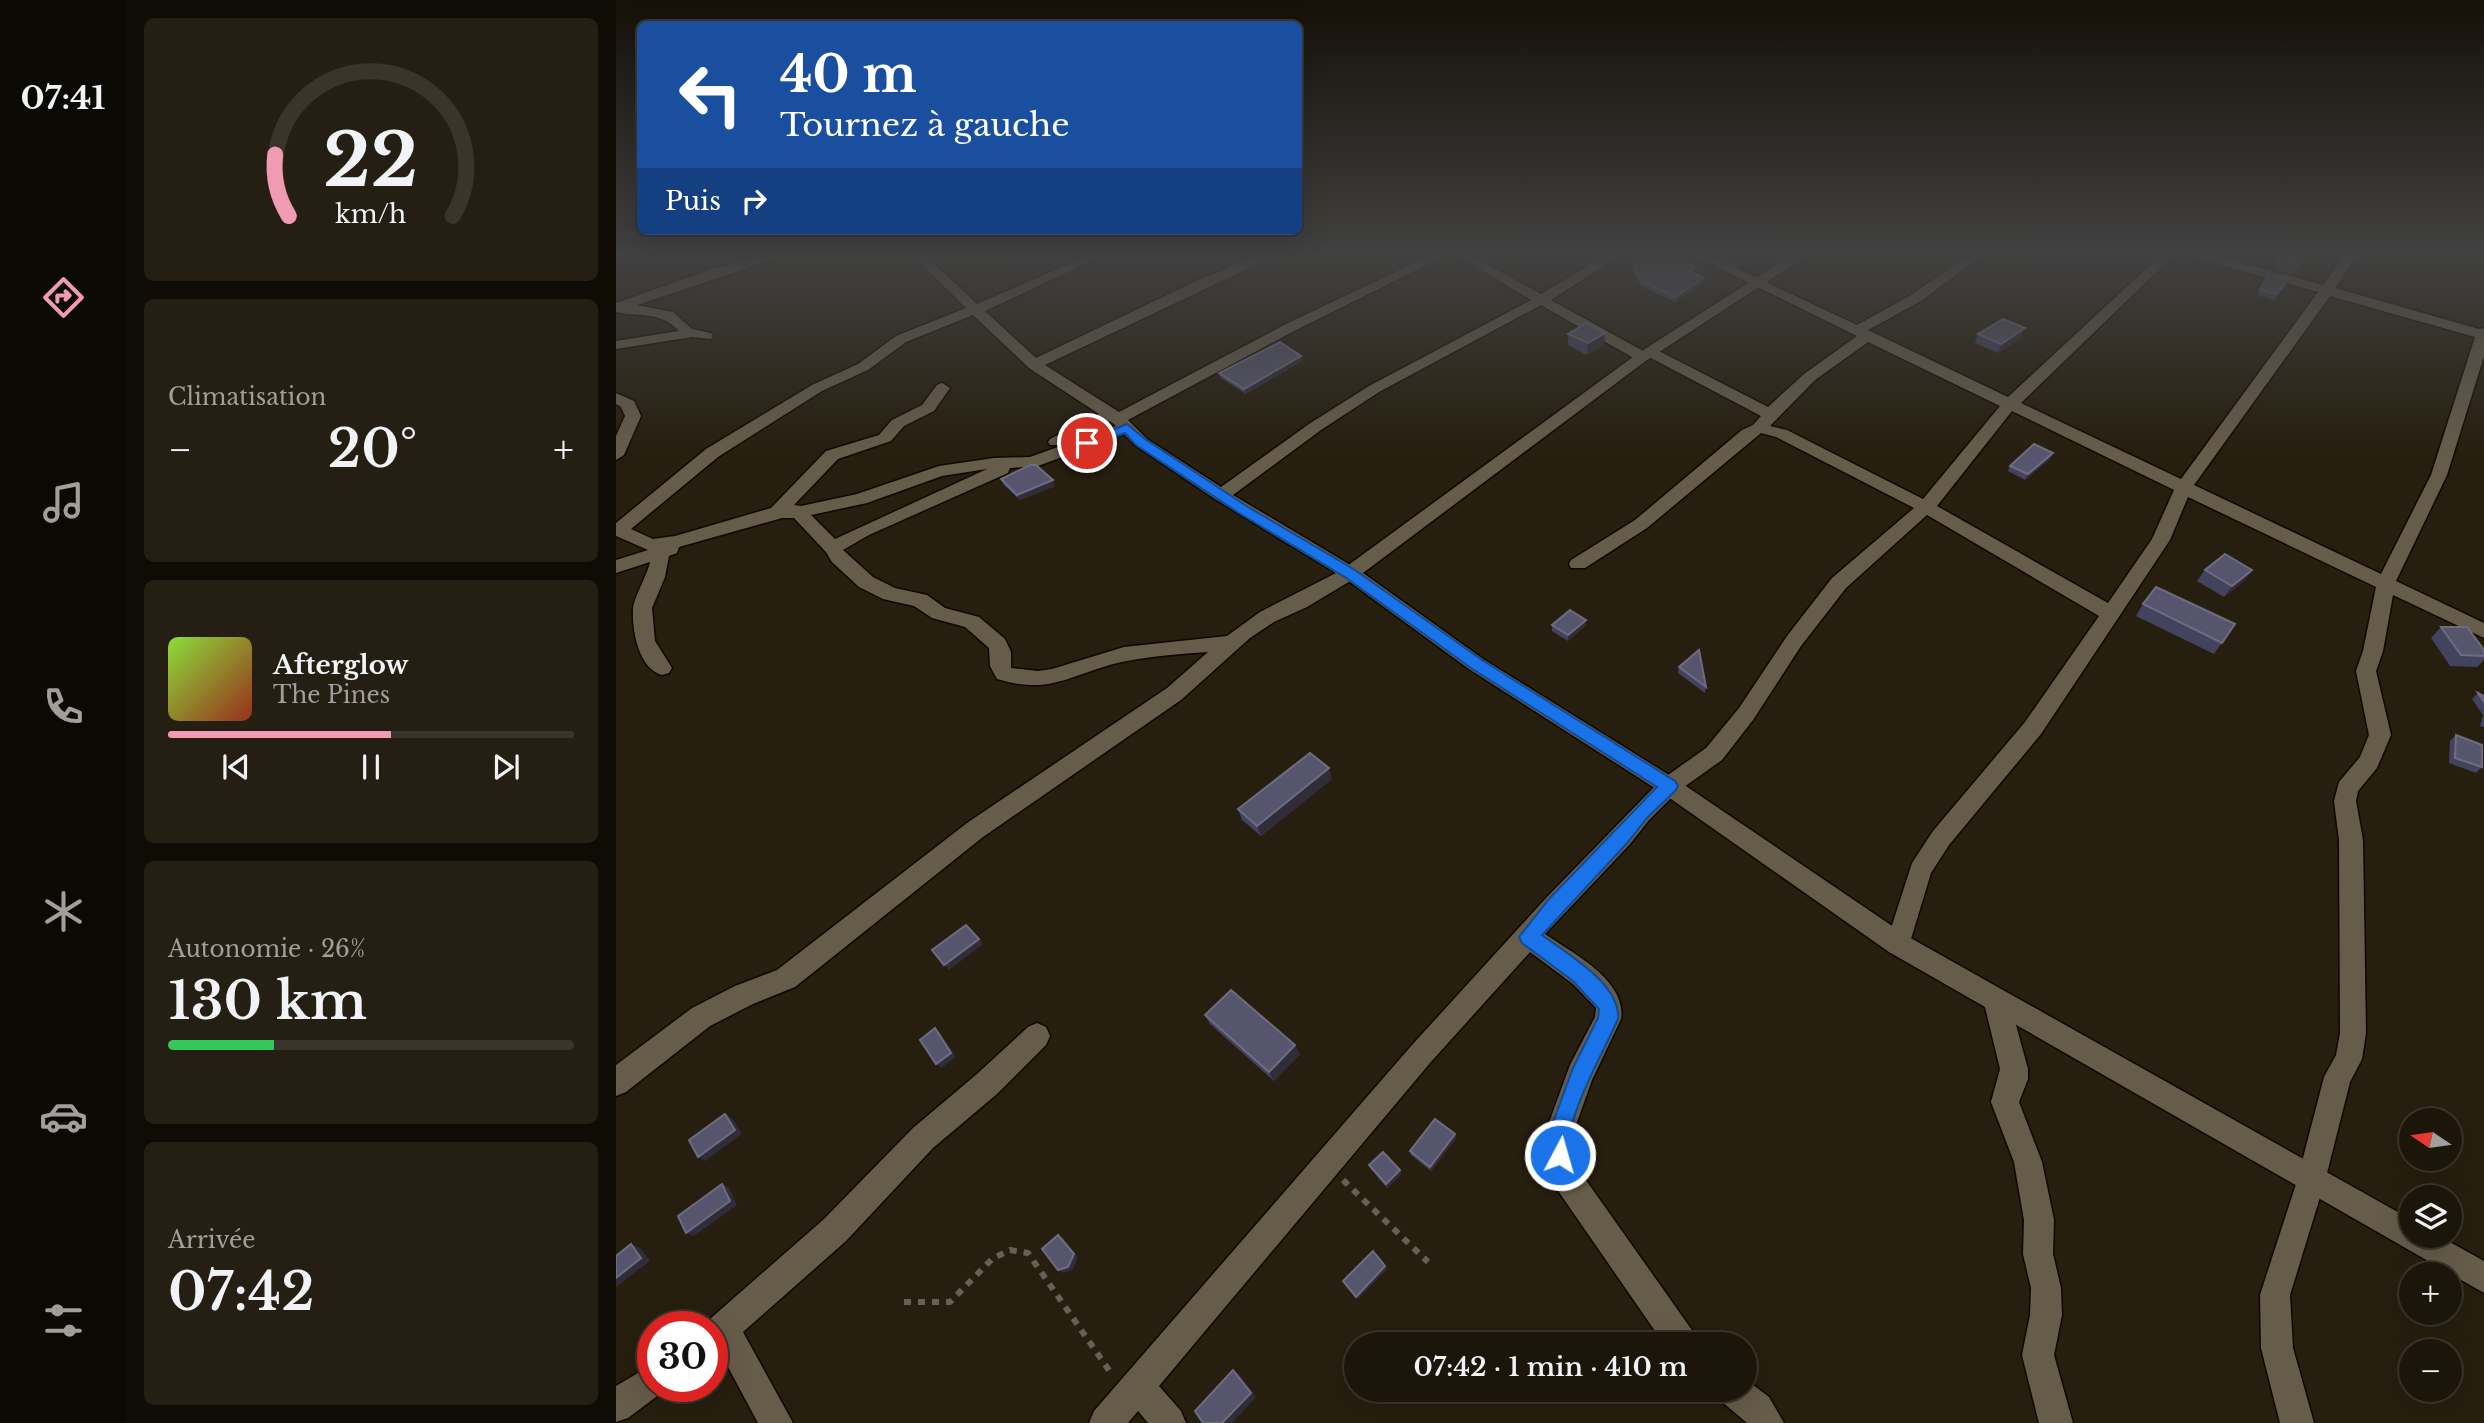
<!DOCTYPE html>
<html lang="fr">
<meta charset="utf-8">
<style>
body{margin:0;font-family:"Libre Baskerville",serif;background:#251f13;color:#f1f3f6;height:100vh;display:flex;flex-direction:column;font-size:26px;white-space:nowrap}
*{box-sizing:border-box;margin:0}
p{font-size:23px;color:#a09f9c}
.icon{flex:none;width:38px;height:38px;fill:none;stroke:currentColor;stroke-width:2;stroke-linecap:round;stroke-linejoin:round}
.map{position:relative;flex:1;overflow:hidden}
.drawer{display:flex;flex-direction:column;gap:18px;padding:18px;background:#0f0c06;width:490px}
.drawer>*{flex:none}
.top-card{position:absolute;left:21px;top:21px;width:665px;height:214px;border-radius:10px;box-shadow:0 7px 28px #0002,0 0 0 2px #3a352b;background:#1a4fa0;color:#fff;overflow:hidden}
.needle{width:46px;rotate:283deg}
.buttons{position:absolute;left:1783px;top:1108px;display:grid;gap:14px}
.buttons a{display:grid;place-items:center;width:63px;height:63px;border-radius:50%;background:#1c160a;box-shadow:0 7px 28px #0002,0 0 0 2px #3a352b;font-size:35px}
.speed{position:absolute;left:21px;top:1311px;display:flex;gap:14px;font-size:35px;font-weight:700;text-align:center}
.speed>*{display:grid;place-content:center;width:91px;height:91px;border-radius:50%;background:#1c160a;box-shadow:0 7px 28px #0002,0 0 0 2px #3a352b;line-height:1}
.speed .limit{border:10px solid #d22;background:#fff;color:#111}
.pin{position:absolute;display:grid;place-items:center;width:60px;height:60px;color:#fff;margin:-30px;border:4px solid #fff;border-radius:50%;box-shadow:0 2px 7px #0007}
.me{position:absolute;width:77px;margin:-38px;rotate:6deg;stroke-linejoin:round;filter:drop-shadow(0 0 5px #0008)}
.turn{display:flex;align-items:center;gap:24px;height:147px;padding:0 28px;font-size:32px}
.turn .icon{width:91px;height:91px;stroke-width:2.5}
.turn b{display:block;font-size:49px;line-height:60px}
.then{display:flex;align-items:center;height:66px;padding:0 28px;background:#0003;gap:14px;font-size:26px}
.big{font-size:52px;font-weight:600;line-height:1.1}
.drawer .widget{flex:1;display:flex;flex-direction:column;justify-content:center;gap:10px;min-width:0;padding:0 24px;border-radius:10px;background:#251f13}
.drawer .dial{align-items:center;gap:0}
.dial svg{height:182px;overflow:visible;fill:none;stroke:#3a352b;stroke-width:7;stroke-linecap:round;text-anchor:middle}
.dial text{fill:#f1f3f6;stroke:none}
.song{display:flex;align-items:center;gap:21px}
.cover{width:84px;height:84px;border-radius:10px;background:linear-gradient(135deg,hsl(90 70% 55%),hsl(10 70% 35%))}
.played{height:7px;border-radius:4px;background:linear-gradient(90deg,#f19ab4 55%,#3a352b 55%)}
.keys{display:flex;justify-content:space-around;direction:ltr}
.heat{display:flex;justify-content:space-between;align-items:center;font-size:38px;direction:ltr}
.charge{height:10px;border-radius:5px;background:linear-gradient(90deg,#34c759 26%,#3a352b 0)}
.trip{position:absolute;left:728px;top:1332px;width:413px;height:70px;border-radius:35px;background:#1c160a;box-shadow:0 7px 28px #0002,0 0 0 2px #3a352b;font-weight:600;line-height:70px;text-align:center}
main{display:flex;flex:1;min-height:0}
.dock{display:flex;flex-direction:column;width:126px;justify-content:space-around;align-items:center;background:#0b0904;color:#a09f9c}
.dock .icon{width:49px;height:49px}
.dock .on{color:#f19ab4}
.dock b{font-size:32px;color:#f1f3f6}
.map>svg:first-child{display:block}
.lines{fill:none;stroke-linecap:round;stroke-linejoin:round}
.street-casing{stroke:#0f0800;stroke-width:3}
.secondary-casing{stroke:#0f0800;stroke-width:3}
.path{stroke:#686153;stroke-width:6;stroke-dasharray:7 7;stroke-linecap:butt}
.street{fill:#665c4a;fill-rule:evenodd}
.secondary{fill:#665c4a;fill-rule:evenodd}
.wall{fill:#43435f}
.shaded-wall{fill:#302c39}
.building{fill:#56556d;stroke:#6e6c7f;stroke-width:2}
.route{fill:#1a73e8;stroke:#114b97;stroke-width:2}
</style>
<main>
<nav class="dock">
<b>07:41</b>
<svg class="icon on" aria-label="directions" viewBox="0 0 24 24"><path d="M12 3l9 9-9 9-9-9zM9 14v-3h6M13 9l2 2-2 2"/></svg>
<svg class="icon" aria-label="music" viewBox="0 0 24 24"><path d="M9 18V5l10-2v13"/><circle cx="6" cy="18" r="3"/><circle cx="16" cy="16" r="3"/></svg>
<svg class="icon" aria-label="phone" viewBox="0 0 24 24"><path d="M5 4h4l2 5-3 2q2 4 5 5l2-3 5 2v4C11 20 4 13 5 4z"/></svg>
<svg class="icon" aria-label="climate" viewBox="0 0 24 24"><path d="M12 3v18M4 7l16 10M4 17L20 7"/></svg>
<svg class="icon" aria-label="car" viewBox="0 0 24 24"><path d="M5 17H2v-5l4-1 3-4h7l3 4 3 1v5h-3M9 17h6M6 11h13"/><circle cx="7" cy="17" r="2"/><circle cx="17" cy="17" r="2"/></svg>
<svg class="icon" aria-label="filters" viewBox="0 0 24 24"><path d="M4 7h16M4 17h16"/><circle cx="9" cy="7" r="2"/><circle cx="15" cy="17" r="2"/></svg>
</nav>
<section class="drawer">
<div class="widget dial"><svg viewBox="0 0 100 80">
<path d="M14 69A42 42 0 1 1 86 69"/>
<path d="M14 69A42 42 0 0 1 8 42" stroke="#f19ab4"/>
<text x="50" y="56" font-size="32" font-weight="700">22</text>
<text x="50" y="72" font-size="11">km/h</text>
</svg></div>
<div class="widget"><p>Climatisation</p>
<div class="heat"><a>−</a><b class="big">20°</b><a>+</a></div>
</div>
<div class="widget">
<div class="song"><i class="cover"></i><div><b>Afterglow</b><p>The Pines</p></div></div>
<div class="played"></div>
<div class="keys"><svg class="icon" aria-label="previous" viewBox="0 0 24 24"><path d="M18 5L8 12l10 7zM5 5v14"/></svg><svg class="icon" aria-label="pause" viewBox="0 0 24 24"><path d="M8 5v14M16 5v14"/></svg><svg class="icon" aria-label="next" viewBox="0 0 24 24"><path d="M6 5l10 7-10 7zM19 5v14"/></svg></div>
</div>
<div class="widget"><p>Autonomie · 26%</p><b class="big">130 km</b><div class="charge"></div></div>
<div class="widget"><p>Arrivée</p><b class="big">07:42</b></div>
</section>
<div class="map">
<svg width="1868" height="1423" viewBox="0 0 1868 1423">
<rect width="100%" height="100%" fill="#261e0e"/>
<g class="lines">
<g class="street-casing">
<g id="street">
<path d="M149 255H170L21 305 57 312 76 329 95 333 97 336 95 339 76 337 0 349V341L63 331C45 311 22 317 0 312V303L99 268Z"/>
<path d="M296 255H309L361 304 473 255H489L369 311 420 358 580 281 644 255H661L429 365 503 412 670 324 815 255H831L680 330 512 420 531 439 605 487 693 424 753 386 915 300 840 255H855L925 294 990 255H1005L935 300 1027 351 1034 348 1039 349 1152 407 1188 374 1241 336 1077 255H1093L1241 325 1295 295 1353 255H1367L1305 301 1252 330 1392 397 1545 255H1558L1405 403 1565 479 1702 292 1580 258 1579 255H1599L1707 285 1729 255H1742L1719 288 1863 329 1868 328V356L1831 475 1780 581 1868 623V638L1777 595 1767 651 1760 671 1775 735 1761 768 1742 791 1740 801 1747 840 1750 1033 1746 1059 1734 1082 1709 1181 1674 1295 1677 1348 1698 1423H1664L1645 1348 1644 1295 1681 1181 1708 1077 1720 1055 1724 1033 1723 840 1718 801 1723 782 1744 757 1753 735 1740 671 1747 651 1760 587 1572 497 1554 540 1425 734 1333 845 1315 873 1291 952 1282 955 1273 952 1270 944 1296 863 1317 831 1409 722 1483 616 1311 515 1230 588 1185 646 1137 720 1106 760 1061 792 1033 820 1014 844 929 934C956 953 1011 980 1005 1019L976 1080 955 1139 960 1166 1078 1333 1083 1344H1048L936 1182 932 1172 927 1139 954 1065 979 1017 980 1008 957 984 914 952 814 1063 543 1386 565 1411 570 1423H532L522 1411 512 1423H473L478 1411 796 1045 931 897 1045 780 1090 748 1123 708 1171 636 1216 578 1298 508 1160 437 1145 433 1031 528 969 568H955L953 564 955 560 1019 520 1126 430 1137 425 1145 416 1033 357 1026 361 1021 360 925 305 763 392 705 430 617 495 741 569 743 573 741 577 691 607 658 622 634 638 565 700 367 837 179 987 137 1004 94 1026 10 1092 0 1096V1065L76 1008 119 986 161 970 351 823 551 688 592 652C564 654 534 656 506 662 456 673 436 696 381 679L374 666 373 648 349 627 316 618 298 606 267 599 243 587 216 562 210 552 178 518H166L63 547 61 553 53 556 49 577 36 608 39 641 56 668 53 673 46 675C22 668 16 630 17 609 17 599 31 576 34 562L0 573V560L32 550 0 536V523L90 449 196 385 242 364 280 336 350 308ZM1714 296 1859 337 1815 475 1765 574 1578 485ZM357 315 413 368 483 414 434 439 432 442 434 445H446L494 421 500 426 414 457 378 458 323 466 241 494 185 506 178 505 222 459 275 441 288 426 318 411 334 388 326 383 321 385 306 405 276 420 263 435 210 451 155 508 59 536 37 539 15 529 102 457 206 391 252 370 290 342ZM1252 342 1384 406 1307 499 1171 430 1154 426 1199 380ZM1396 411 1558 490 1536 539 1492 603 1321 506ZM508 434 519 445 599 499 720 573 644 612 611 636 508 647 436 669 422 671 395 668V652L389 639 363 617 329 608 311 595 279 588 257 577 227 550 253 535 392 473 394 468 422 466ZM371 469 219 539 195 515 251 503 326 476Z"/>
<path d="M0 393 18 401 25 416 8 455 0 460V436L9 416 5 407 0 404Z"/>
<path d="M1381 991 1390 994 1394 1003 1412 1069V1079L1403 1102 1426 1162 1438 1220 1437 1254 1445 1288 1446 1315 1438 1355 1457 1423H1423L1406 1355 1414 1315 1415 1288 1407 1254 1408 1220 1398 1162 1375 1102 1384 1069 1368 1003 1372 994Z"/>
<path d="M421 1023 430 1027 434 1036 430 1045 381 1094 317 1148 230 1241 127 1332 177 1423H142L104 1352 96 1355V1326H86L208 1219 297 1128 361 1074 412 1027Z"/>
<path d="M37 1364V1386H51L48 1391 12 1418 0 1422V1386Z"/>
<path d="M1129 1379 1153 1397 1168 1423H1131L1105 1401 1100 1390H1129Z"/>
</g>
</g>
<g class="secondary-casing">
<path id="secondary" d="M1176 255H1192L1031 360 747 573 867 659 1061 780 1291 936 1796 1220V1236H1823L1868 1261V1293L1273 952 1045 792 853 669 727 577 725 573 727 569 1021 354Z"/>
</g>
<g class="path">
<path d="M727 1180 812 1262"/>
<path d="M288 1302H334L376 1259 394 1250 412 1253 497 1376"/>
</g>
<use href="#street" class="street"/>
<use href="#secondary" class="secondary"/>
</g>
<g class="wall">
<path d="M1027 255H1073V259L1068 262 1080 273H1078L1087 283 1059 302 1025 286 1017 271V266L1026 261Z"/>
<path d="M1688 259 1677 274 1657 269 1662 260Z"/>
<path d="M1652 275 1669 286 1658 300 1641 295Z"/>
<path d="M989 333 988 344 971 355 952 345V334Z"/>
<path d="M1362 334 1405 338 1382 353 1359 343Z"/>
<path d="M685 356 686 361 630 394 605 378 603 373Z"/>
<path d="M1434 459 1409 480 1392 471 1394 466Z"/>
<path d="M385 479 439 486 404 500 388 485Z"/>
<path d="M1589 570H1636L1628 581 1608 597 1581 581Z"/>
<path d="M1527 604 1619 624 1598 654 1520 616Z"/>
<path d="M970 620V625L952 641 936 631V625Z"/>
<path d="M1825 627 1868 650V660L1861 667 1834 666 1815 638Z"/>
<path d="M1063 667 1090 687 1089 693 1062 673Z"/>
<path d="M1862 693 1868 696V727L1864 726 1867 715 1856 699Z"/>
<path d="M1840 735 1866 767 1860 773 1833 763 1834 741Z"/>
<path d="M716 779 645 836 626 820 622 809Z"/>
<path d="M589 1015 684 1054 658 1081 594 1024Z"/>
<path d="M839 1134 840 1138 815 1171 795 1155 794 1151Z"/>
<path d="M753 1165 784 1170 785 1174 771 1188 755 1169Z"/>
</g>
<g class="shaded-wall">
<path d="M1072 255H1073V259L1062 264V259Z"/>
<path d="M1088 278 1087 283 1059 302V297Z"/>
<path d="M1409 328 1405 338 1382 353 1385 344Z"/>
<path d="M989 333 988 344 971 355 972 343Z"/>
<path d="M685 356 686 361 630 394 628 389Z"/>
<path d="M1437 453 1434 459 1409 480 1412 474Z"/>
<path d="M437 480 439 486 404 500 401 495Z"/>
<path d="M1636 570 1628 581 1608 597 1616 586Z"/>
<path d="M970 620V625L952 641V635Z"/>
<path d="M713 768 716 779 645 836 641 826Z"/>
<path d="M363 939 367 944 333 970 328 965Z"/>
<path d="M319 1028 324 1033 340 1057 325 1068 320 1064Z"/>
<path d="M679 1045 684 1054 658 1081 653 1072Z"/>
<path d="M109 1114 116 1118 126 1134 89 1161 82 1157Z"/>
<path d="M839 1134 840 1138 815 1171 814 1167Z"/>
<path d="M784 1170 785 1174 771 1188 770 1184Z"/>
<path d="M106 1184 113 1188 121 1205 78 1236 70 1233Z"/>
<path d="M442 1235 447 1238 462 1257 457 1270 447 1273 442 1270Z"/>
<path d="M15 1244 24 1248 34 1261 0 1287V1278Z"/>
<path d="M769 1266 771 1269 742 1299 740 1297Z"/>
<path d="M617 1370 623 1374 640 1397 616 1423H606Z"/>
</g>
<g class="building">
<path d="M1027 255H1072L1062 259 1080 267 1073 271 1088 278 1059 297 1025 281 1017 266 1032 258Z"/>
<path d="M1667 255H1690L1682 265 1662 260Z"/>
<path d="M1652 275 1672 280 1661 294 1644 290Z"/>
<path d="M1387 319 1409 328 1385 344 1362 334Z"/>
<path d="M970 323 989 333 972 343 952 334Z"/>
<path d="M664 342 685 356 628 389 603 373Z"/>
<path d="M1418 444 1437 453 1412 474 1394 466Z"/>
<path d="M414 465H420L437 480 401 495 385 479Z"/>
<path d="M1609 554 1636 570 1616 586 1589 570Z"/>
<path d="M1540 587 1619 624 1606 643 1527 604Z"/>
<path d="M954 610 970 620 952 635 936 625Z"/>
<path d="M1825 627H1851L1868 650V656L1845 655Z"/>
<path d="M1083 650 1090 687 1063 667Z"/>
<path d="M1862 693 1868 696V702Z"/>
<path d="M1840 735 1866 745V767L1839 758Z"/>
<path d="M694 753 713 768 641 826 622 809Z"/>
<path d="M350 925 363 939 328 965 316 950Z"/>
<path d="M615 990 679 1045 653 1072 589 1015Z"/>
<path d="M319 1028 335 1053 320 1064 304 1040Z"/>
<path d="M109 1114 119 1130 82 1157 73 1140Z"/>
<path d="M819 1119 839 1134 814 1167 794 1151Z"/>
<path d="M767 1152 784 1170 770 1184 753 1165Z"/>
<path d="M106 1184 114 1201 70 1233 62 1216Z"/>
<path d="M442 1235 458 1254 452 1267 442 1270 426 1249Z"/>
<path d="M15 1244 25 1258 0 1278V1256Z"/>
<path d="M757 1251 769 1266 740 1297 727 1281Z"/>
<path d="M617 1370 635 1393 606 1423H587L579 1411Z"/>
</g>
<linearGradient id="sky" x2="0" y2="1"><stop stop-color="#151008"/><stop offset="0.56" stop-color="#414141"/><stop offset="1" stop-color="#414141" stop-opacity="0"/></linearGradient>
<rect width="1868" height="454" fill="url(#sky)"/>
<path class="route" d="M511 424 529 439 632 507 739 570 866 660 1059 781 1062 786 1059 791 1031 818 1012 842 926 935C951 954 1005 984 1002 1019 985 1057 962 1095 953 1136 951 1146 956 1153 952 1163L944 1166 936 1163 931 1139 957 1068 982 1018 983 1009 957 981 906 943 903 937 933 899 1041 787 855 668 729 577 623 513 520 445 509 433 471 447 464 443Z"/>
</svg>
<div class="buttons">
<a><svg class="needle" viewBox="-14 -14 28 28"><path d="M0-13l5 13h-10z" fill="#e53935"/><path d="M0 13l5-13h-10z" fill="#a09f9c"/></svg></a>
<a><svg class="icon" aria-label="layers" viewBox="0 0 24 24"><path d="M12 4l9 5-9 5-9-5zM3 14l9 5 9-5"/></svg></a>
<a>+</a>
<a>−</a>
</div>
<div class="speed"><div class="limit">30</div></div>
<div class="pin" style="left:471px;top:443px;background:#d93025"><svg class="icon" aria-label="arrive" viewBox="0 0 24 24"><path d="M6 21V4h12l-3 4 3 4H6"/></svg></div>
<svg class="me" style="left:944px;top:1155px" viewBox="-20 -20 40 40"><circle r="17" fill="#1a73e8" stroke="#fff" stroke-width="3"/><path d="M0-11L8 9 0 5-8 9z" fill="#fff"/></svg>
<div class="trip">07:42 · 1 min · 410 m</div>
<div class="top-card">
<div class="turn"><svg class="icon" aria-label="left" viewBox="0 0 24 24"><path d="M17 20v-9H6M10 6l-5 5 5 5"/></svg><div><b>40 m</b>Tournez à gauche</div></div>
<div class="then">Puis<svg class="icon" aria-label="right" viewBox="0 0 24 24"><path d="M7 20v-9h11M14 6l5 5-5 5"/></svg></div>
</div>
</div>
</main>
